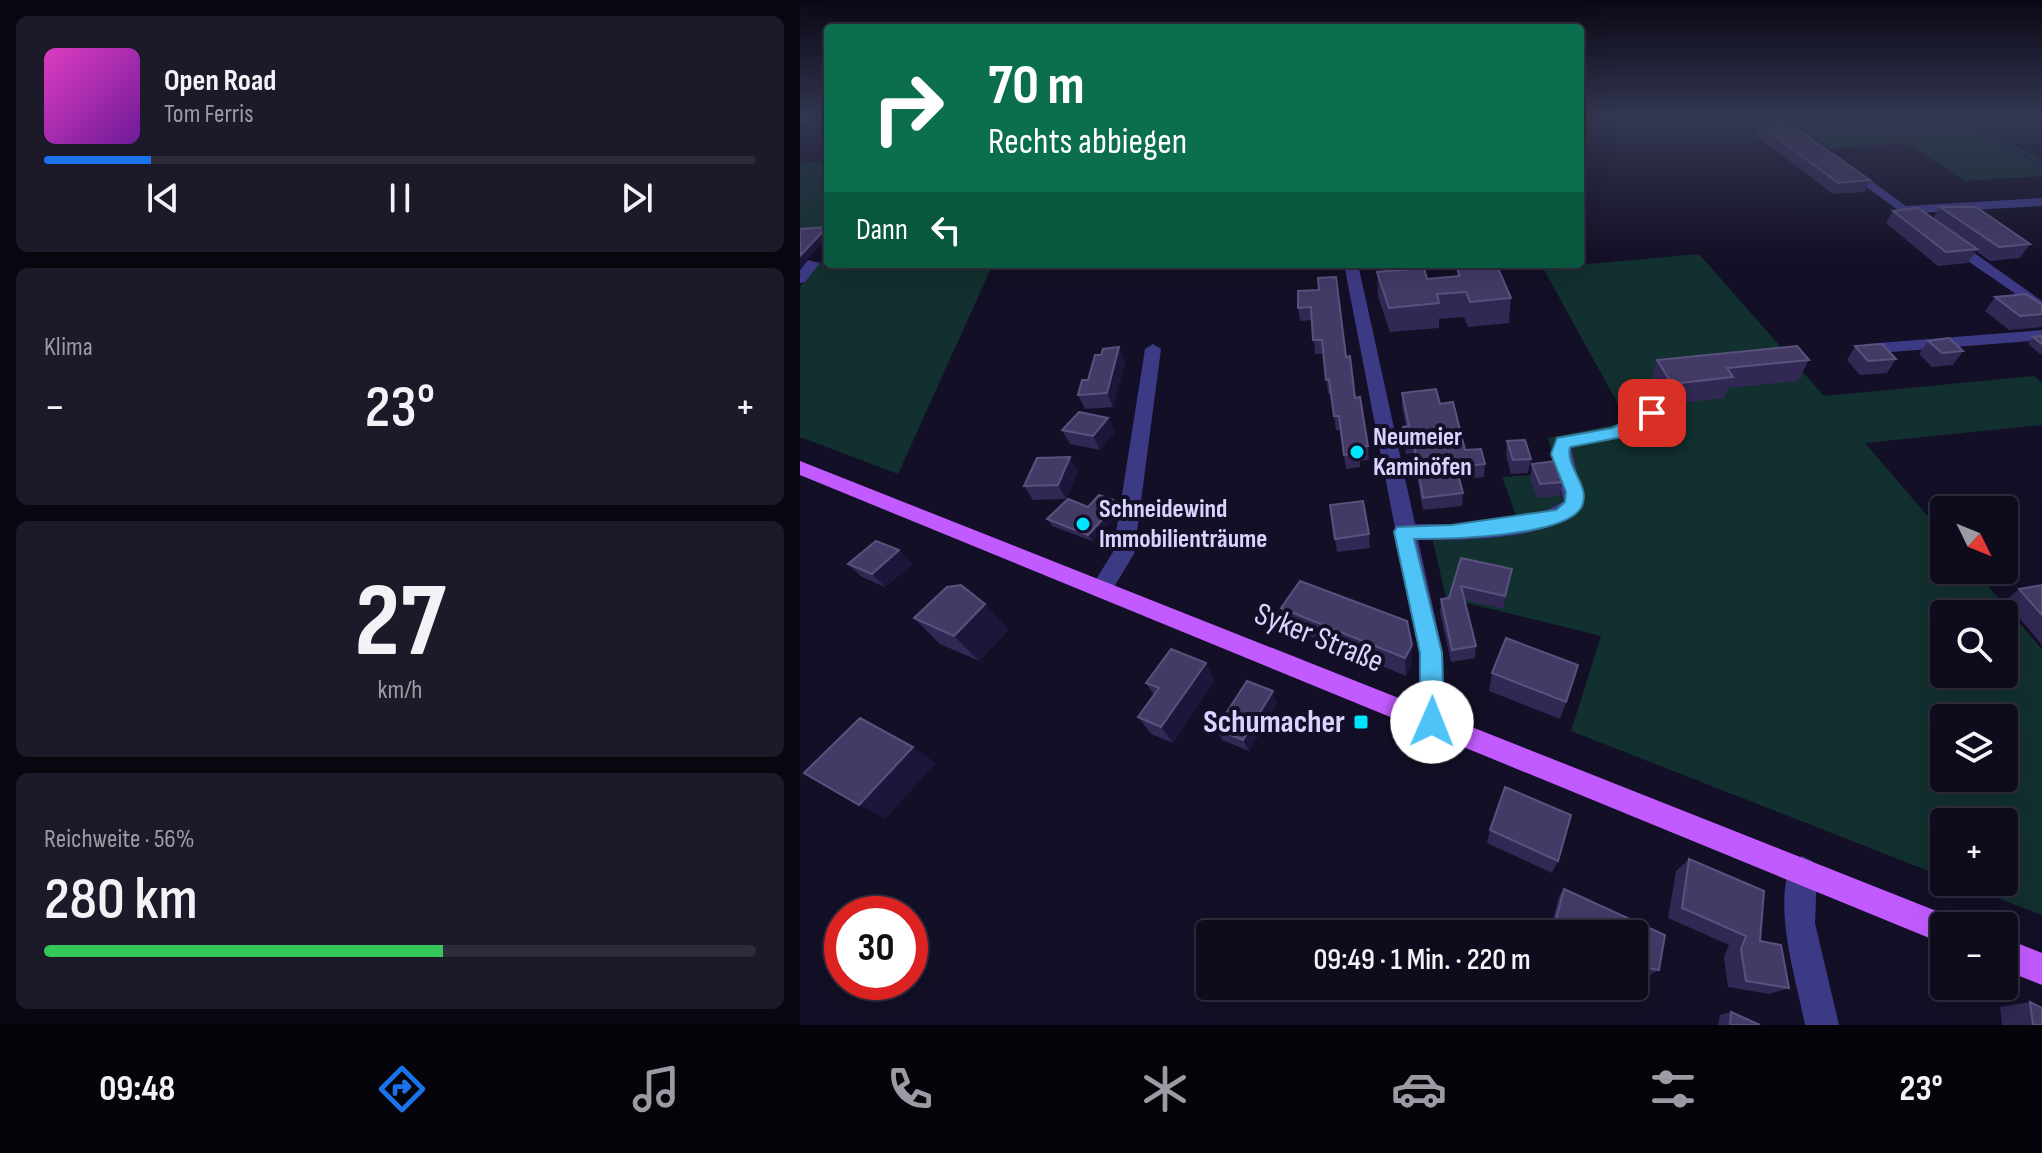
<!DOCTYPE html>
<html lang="de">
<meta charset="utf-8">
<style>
body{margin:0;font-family:"Sofia Sans Condensed",sans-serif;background:#1c1929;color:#f1f3f6;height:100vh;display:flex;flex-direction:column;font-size:30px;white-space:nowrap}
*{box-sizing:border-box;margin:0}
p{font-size:26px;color:#9b9ba3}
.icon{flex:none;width:44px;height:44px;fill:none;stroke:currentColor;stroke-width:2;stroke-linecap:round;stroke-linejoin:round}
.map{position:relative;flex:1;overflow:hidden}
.side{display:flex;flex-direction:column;gap:16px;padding:16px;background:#08060f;width:800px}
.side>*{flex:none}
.banner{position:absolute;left:24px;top:24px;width:760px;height:244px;border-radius:8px;box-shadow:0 8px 32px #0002,0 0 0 2px #2e2b3b;background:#0b6e4f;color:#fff;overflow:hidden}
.needle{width:52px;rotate:133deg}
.tools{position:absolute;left:1130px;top:496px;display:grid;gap:16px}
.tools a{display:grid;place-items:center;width:88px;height:88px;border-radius:8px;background:#0e0b1c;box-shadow:0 8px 32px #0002,0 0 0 2px #2e2b3b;font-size:40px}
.speed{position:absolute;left:24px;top:896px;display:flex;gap:16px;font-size:40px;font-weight:700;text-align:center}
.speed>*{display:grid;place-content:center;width:104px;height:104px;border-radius:50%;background:#0e0b1c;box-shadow:0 8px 32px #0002,0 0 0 2px #2e2b3b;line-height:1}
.speed .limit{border:12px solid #d22;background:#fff;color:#111}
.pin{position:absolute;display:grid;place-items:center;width:68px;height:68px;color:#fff;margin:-34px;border-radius:16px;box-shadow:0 4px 12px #0006}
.me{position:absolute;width:88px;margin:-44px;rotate:1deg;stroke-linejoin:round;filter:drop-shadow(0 0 6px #0008)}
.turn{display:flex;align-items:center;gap:28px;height:168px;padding:0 32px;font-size:36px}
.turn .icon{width:104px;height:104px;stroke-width:2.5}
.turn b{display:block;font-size:56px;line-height:68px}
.then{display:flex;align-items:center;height:76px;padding:0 32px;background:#0003;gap:16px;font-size:30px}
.big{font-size:60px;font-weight:600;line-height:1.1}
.side .widget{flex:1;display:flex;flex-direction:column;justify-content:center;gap:12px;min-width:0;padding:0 28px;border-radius:12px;background:#1c1929}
.side .dial{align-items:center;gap:0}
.dial b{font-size:104px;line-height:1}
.song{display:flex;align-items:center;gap:24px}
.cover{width:96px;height:96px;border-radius:12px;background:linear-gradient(135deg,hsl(310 70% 55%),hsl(280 70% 35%))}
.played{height:8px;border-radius:4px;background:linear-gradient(90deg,#1a73e8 15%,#2e2b3b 15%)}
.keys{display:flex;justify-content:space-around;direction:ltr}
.heat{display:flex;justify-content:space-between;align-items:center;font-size:44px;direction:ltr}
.charge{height:12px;border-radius:6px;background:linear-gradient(90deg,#34c759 56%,#2e2b3b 0)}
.trip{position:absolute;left:396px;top:920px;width:452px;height:80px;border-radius:8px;background:#0e0b1c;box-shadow:0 8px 32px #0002,0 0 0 2px #2e2b3b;font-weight:600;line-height:80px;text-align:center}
.tab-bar{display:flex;height:128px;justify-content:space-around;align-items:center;background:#06040b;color:#9b9ba3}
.tab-bar .icon{width:56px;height:56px}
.tab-bar .current{color:#1a73e8}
.tab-bar b{font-size:36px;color:#f1f3f6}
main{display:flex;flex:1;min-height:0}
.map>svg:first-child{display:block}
.green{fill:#12302f;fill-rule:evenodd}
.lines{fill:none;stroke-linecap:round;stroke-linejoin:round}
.stream{stroke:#0a1f44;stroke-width:3}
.minor{fill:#3d3a85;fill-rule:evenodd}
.primary{fill:#c25bff;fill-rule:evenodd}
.wall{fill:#312854}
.shaded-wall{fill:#1d163a}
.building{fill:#433a66;stroke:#5a527e;stroke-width:2}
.route{fill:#4fc3f7;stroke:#337fa1;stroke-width:2}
.poi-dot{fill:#00e5ff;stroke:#130f26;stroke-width:3}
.labels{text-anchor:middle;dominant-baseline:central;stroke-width:8;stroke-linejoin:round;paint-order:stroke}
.poi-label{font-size:26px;font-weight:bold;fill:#d9d4ff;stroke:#130f26;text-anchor:start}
.near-street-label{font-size:32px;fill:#d9d4ff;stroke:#130f26}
.near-poi-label{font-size:32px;font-weight:bold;fill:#d9d4ff;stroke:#130f26;text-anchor:end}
</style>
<main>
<section class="side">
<div class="widget">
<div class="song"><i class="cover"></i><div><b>Open Road</b><p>Tom Ferris</p></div></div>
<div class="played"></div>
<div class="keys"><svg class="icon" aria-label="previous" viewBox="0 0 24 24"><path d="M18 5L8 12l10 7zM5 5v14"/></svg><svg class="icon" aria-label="pause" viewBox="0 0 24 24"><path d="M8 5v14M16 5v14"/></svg><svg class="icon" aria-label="next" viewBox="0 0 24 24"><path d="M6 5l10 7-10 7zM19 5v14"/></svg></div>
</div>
<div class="widget"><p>Klima</p>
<div class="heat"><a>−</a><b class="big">23°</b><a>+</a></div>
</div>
<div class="widget dial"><b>27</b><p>km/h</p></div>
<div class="widget"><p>Reichweite · 56%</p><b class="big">280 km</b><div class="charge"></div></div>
</section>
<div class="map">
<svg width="1242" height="1025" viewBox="0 0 1242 1025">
<rect width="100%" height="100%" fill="#130f26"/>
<g class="green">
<path d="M984 117H1162L1242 160V176L1166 181 1106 143 1030 149Z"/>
<path d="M28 161V230L0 233V163Z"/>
<path d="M28 252V264H193L98 474 0 437V287Z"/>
<path d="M899 254 1024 396 1234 376 1242 383V425L1065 443 1144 535V570H1174L1242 649V915L1156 882H1204V822H1144V877L771 731 801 636 646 598 632 537 716 515 702 477 757 473 748 438 828 422 743 268ZM1144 614H1204V674H1144ZM1144 718H1204V778H1144Z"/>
</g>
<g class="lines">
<path class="stream" d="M1154 117 1242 166"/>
<g class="minor">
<path d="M0 117H11L0 125Z"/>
<path d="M971 117H982L1010 138 1001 140Z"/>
<path d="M1043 166H1051L1106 206 1242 198V206L1116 213 1130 225 1124 229 1043 170Z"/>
<path d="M1146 240H1156L1242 301V312L1146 246Z"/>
<path d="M8 260 20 263 5 282 0 283V270Z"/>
<path d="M544 264H558L615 524C663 524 722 528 764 501L753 458 756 438 812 428 852 407 861 413 822 437 771 447 784 504C762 541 657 540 618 540L643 653 645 722 641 731 632 734 623 731 619 722V653L597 538 593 532 595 528Z"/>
<path d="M1242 330V340L1066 354 1058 349 1066 344Z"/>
<path d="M353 344 361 349 334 554 309 595 301 598 293 595 290 589 313 552 345 349Z"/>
<path d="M1002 856 1012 861 1017 871 1015 923 1039 1025H1005C996 977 972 907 992 861Z"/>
</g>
<g class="primary">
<path d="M0 461 1144 914 1155 918 1158 926H1144V944L0 475Z"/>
<path d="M1204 938 1242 953V985L1204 970Z"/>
</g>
</g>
<g class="wall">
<path d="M959 124 1070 180 1064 192 1033 194 955 135Z"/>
<path d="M1140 207 1230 244 1220 258 1190 261 1176 251 1168 263 1138 266 1086 223 1093 211 1133 219Z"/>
<path d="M657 269 711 298 709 323 668 327 664 317 639 319V328L590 332 578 296 577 272 627 279 657 276Z"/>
<path d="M519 290 546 357 568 446 569 460 560 461V467L546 469 540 430H536L531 394H528L524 354H515L512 320 500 321 498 308Z"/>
<path d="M1195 297 1242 305V327L1209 330 1185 311Z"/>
<path d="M1242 336V354H1240L1228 344 1233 337Z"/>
<path d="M1128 341 1163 351 1153 365 1132 367 1119 354Z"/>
<path d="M1055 346 1096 359 1087 373 1060 375 1047 360Z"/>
<path d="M857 360H1009L998 381 928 388 924 398 865 405 850 381Z"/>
<path d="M325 361 313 407 285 409 278 395Z"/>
<path d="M602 393 640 404 665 450 685 464 684 477 659 479 663 493 662 506 623 510 613 453 606 454 604 440 603 427 606 426 602 406Z"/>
<path d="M308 418 315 432 300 450 270 444 262 430Z"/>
<path d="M707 441 731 459 728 473 711 474 706 455Z"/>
<path d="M732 464 763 482 759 496 737 498 730 478Z"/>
<path d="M278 471 266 499 233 500 224 486Z"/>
<path d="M530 505 569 534 570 548 537 552Z"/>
<path d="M288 507H317L316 516 292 541 252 526 247 519Z"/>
<path d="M99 550 112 564 85 587 62 577 48 564Z"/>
<path d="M661 558 712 569 703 609 665 600 676 646 675 658 651 662 640 612 641 599 649 598Z"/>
<path d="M500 581 612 663 606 676 486 626 481 608Z"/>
<path d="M1242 585V645L1205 601 1219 589Z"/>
<path d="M185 604 208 630 179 661 140 644 114 618Z"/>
<path d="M406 663 414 681 373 743 351 734 338 717 354 695 346 683Z"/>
<path d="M692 673 766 702 760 719 689 691Z"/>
<path d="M477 703 449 751 422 740 416 729Z"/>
<path d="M690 830 758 861 752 873 687 843Z"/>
<path d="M889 859 960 941 989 988 969 994 928 987 924 957 929 945 868 918 876 871Z"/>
<path d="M764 889 865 935 859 970 850 975 834 972V934H749L759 896Z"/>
<path d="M1230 1002 1242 1025H1202L1200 1007Z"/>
<path d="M931 1012 960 1025H918L920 1015Z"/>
</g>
<g class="shaded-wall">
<path d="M27 227 28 237 0 268V256Z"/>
<path d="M319 347 325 361 313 407 307 393Z"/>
<path d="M308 418 315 432 300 450 293 436Z"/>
<path d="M270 457 278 471 266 499 258 485Z"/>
<path d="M313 500 317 507 316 516 292 541 288 535Z"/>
<path d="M99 550 112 564 85 587 72 574Z"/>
<path d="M185 604 208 630 179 661 154 636Z"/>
<path d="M612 645V663L606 676 605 658Z"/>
<path d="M406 663 414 681 373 743 361 727Z"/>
<path d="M473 691 477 703 449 751 443 740Z"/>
<path d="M113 747 136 763 85 819 59 805Z"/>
</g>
<g class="building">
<path d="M987 122 1070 180 1038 183 959 124Z"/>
<path d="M1140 207H1176L1230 244 1199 247Z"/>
<path d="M1118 208 1177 249 1146 252 1093 211Z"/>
<path d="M27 227 0 256V229Z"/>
<path d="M697 266 711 298 670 302 666 292 637 294 639 303 589 308 577 272 624 268 627 279 660 276 657 269Z"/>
<path d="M536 277 546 357 550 356 555 398 560 397 568 446 558 447 559 453 544 455 539 416H534L529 379 526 380 522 340H513L511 307 498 308V291L519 290 518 278Z"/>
<path d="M1226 294 1242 305V314L1220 316 1195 297Z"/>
<path d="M1242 336V344L1233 337Z"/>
<path d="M1149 338 1163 351 1142 353 1128 341Z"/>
<path d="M1082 344 1096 359 1068 361 1055 346Z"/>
<path d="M997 346 1009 360 927 368 933 377 872 384 857 360Z"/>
<path d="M319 347 307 393 278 395 282 380H288L295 355H301L303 349Z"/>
<path d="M636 389 640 404 653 402 665 450 681 449 685 464 656 467 663 493 623 498 613 440 606 441 603 427 609 426 602 393Z"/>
<path d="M279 412 308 418 293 436 262 430Z"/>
<path d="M725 440 731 459 713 460 707 441Z"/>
<path d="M270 457 258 485 224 486 237 458Z"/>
<path d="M755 461 763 482 740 484 732 464Z"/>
<path d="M299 495 313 500 312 509 288 535 247 519 268 499 288 507Z"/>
<path d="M563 501 569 534 535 539 530 505Z"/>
<path d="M76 541 99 550 72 574 48 564Z"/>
<path d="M661 558 712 569 705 596 661 586 676 646 652 650 641 599 649 598Z"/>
<path d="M500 581 607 621 612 645 605 658 481 608Z"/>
<path d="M161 585 185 604 154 636 114 618 147 587Z"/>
<path d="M1242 585V615L1219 589Z"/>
<path d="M706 638 778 665 766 702 692 673Z"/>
<path d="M371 649 406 663 361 727 338 717 359 688 346 683Z"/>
<path d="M447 681 473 691 443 740 416 729Z"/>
<path d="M60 718 113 747 59 805 4 773Z"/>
<path d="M705 787 771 815 758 861 690 830Z"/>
<path d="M889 859 964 891 960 941 981 945 989 988 946 981 941 949 946 936 882 908Z"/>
<path d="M764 889 865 935 859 970 836 966 835 969H834V934H752Z"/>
<path d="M1230 1002 1242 1008V1025H1233Z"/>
<path d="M931 1012 960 1025H930Z"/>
</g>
<linearGradient id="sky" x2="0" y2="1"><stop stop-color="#0a0815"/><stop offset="0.45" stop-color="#333752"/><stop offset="1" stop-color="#333752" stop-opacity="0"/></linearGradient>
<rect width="1242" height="260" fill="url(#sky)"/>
<path class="route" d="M852 408 860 413 858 416 822 437 770 447C765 467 791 486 782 506 768 537 647 539 614 539L642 653 644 722 640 730 632 733 624 730 620 722V653L594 532 597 527 651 525 756 510 765 502 766 492 751 454 757 438 812 428Z"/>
<g class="poi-dot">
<circle cx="557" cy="452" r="8"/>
<circle cx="283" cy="524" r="8"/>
<rect x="553" y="714" width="16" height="16" rx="4"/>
</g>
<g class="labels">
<g class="poi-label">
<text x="573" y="437">Neumeier<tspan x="573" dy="30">Kaminöfen</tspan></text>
<text x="299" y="509">Schneidewind<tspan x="299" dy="30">Immobilienträume</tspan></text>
</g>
<g class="near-street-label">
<text transform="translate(519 638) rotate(22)">Syker Straße</text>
</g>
<g class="near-poi-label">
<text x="545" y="722">Schumacher</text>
</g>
</g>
</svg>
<div class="tools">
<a><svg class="needle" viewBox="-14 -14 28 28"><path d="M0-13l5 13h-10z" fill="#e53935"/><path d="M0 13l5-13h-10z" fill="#9b9ba3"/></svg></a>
<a><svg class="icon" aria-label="search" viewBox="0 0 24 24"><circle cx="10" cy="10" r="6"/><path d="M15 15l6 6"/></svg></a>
<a><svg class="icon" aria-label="layers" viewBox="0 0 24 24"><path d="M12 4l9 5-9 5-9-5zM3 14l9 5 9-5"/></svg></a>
<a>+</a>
<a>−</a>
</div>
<div class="speed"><div class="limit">30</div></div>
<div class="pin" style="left:852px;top:413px;background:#d93025"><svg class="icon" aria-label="arrive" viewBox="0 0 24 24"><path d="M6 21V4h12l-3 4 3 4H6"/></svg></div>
<svg class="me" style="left:632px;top:722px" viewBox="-20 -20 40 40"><circle r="19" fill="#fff"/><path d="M0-13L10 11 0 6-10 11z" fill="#4fc3f7"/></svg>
<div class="trip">09:49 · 1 Min. · 220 m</div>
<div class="banner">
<div class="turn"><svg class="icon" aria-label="right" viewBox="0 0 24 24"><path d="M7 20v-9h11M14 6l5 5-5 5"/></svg><div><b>70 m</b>Rechts abbiegen</div></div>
<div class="then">Dann<svg class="icon" aria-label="left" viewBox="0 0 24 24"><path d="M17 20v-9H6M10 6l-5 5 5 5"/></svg></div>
</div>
</div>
</main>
<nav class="tab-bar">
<b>09:48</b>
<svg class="icon current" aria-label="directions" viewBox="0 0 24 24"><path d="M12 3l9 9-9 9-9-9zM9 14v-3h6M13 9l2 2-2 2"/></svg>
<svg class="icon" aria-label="music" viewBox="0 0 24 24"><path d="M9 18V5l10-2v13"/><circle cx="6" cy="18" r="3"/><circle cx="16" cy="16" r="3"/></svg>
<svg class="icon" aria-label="phone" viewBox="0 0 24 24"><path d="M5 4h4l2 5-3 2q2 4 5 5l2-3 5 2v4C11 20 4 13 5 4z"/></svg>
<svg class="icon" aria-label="climate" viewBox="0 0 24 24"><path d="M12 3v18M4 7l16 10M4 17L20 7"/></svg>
<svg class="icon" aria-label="car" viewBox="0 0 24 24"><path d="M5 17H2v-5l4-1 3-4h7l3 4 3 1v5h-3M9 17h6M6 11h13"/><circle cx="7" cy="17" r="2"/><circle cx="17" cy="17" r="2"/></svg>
<svg class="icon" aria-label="filters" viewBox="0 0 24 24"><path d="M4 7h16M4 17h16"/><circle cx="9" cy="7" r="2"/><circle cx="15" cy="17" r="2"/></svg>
<b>23°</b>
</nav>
